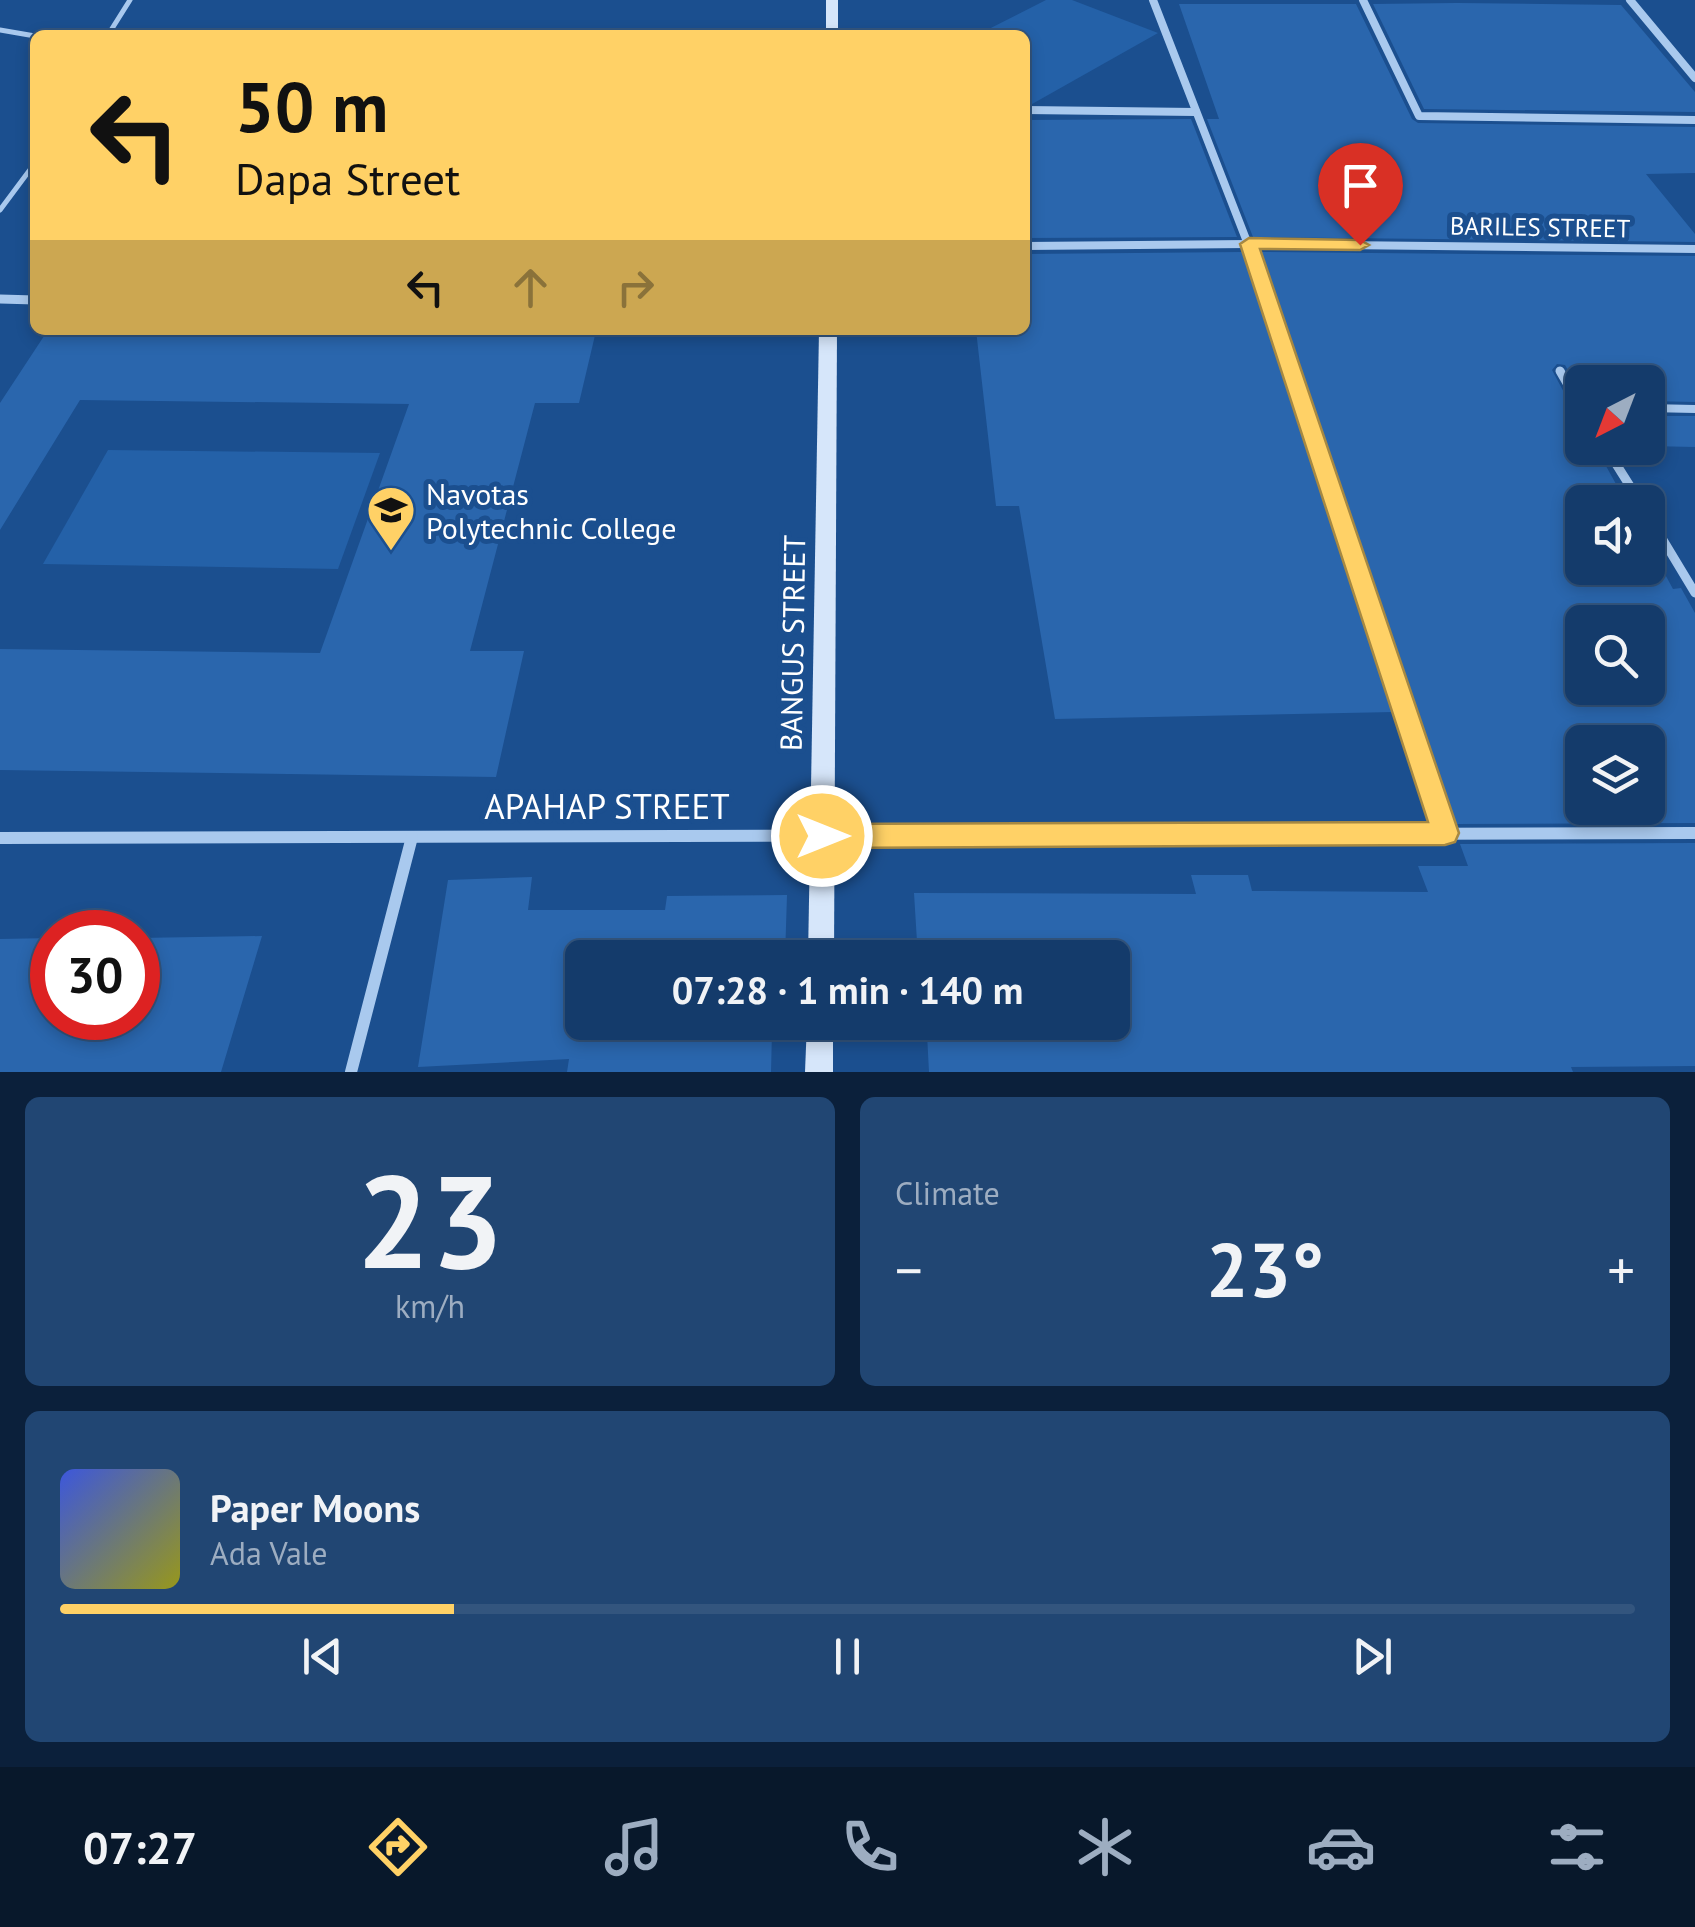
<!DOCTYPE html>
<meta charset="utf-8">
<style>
body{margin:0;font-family:"PT Sans",sans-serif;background:#214673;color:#f1f3f6;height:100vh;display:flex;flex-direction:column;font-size:38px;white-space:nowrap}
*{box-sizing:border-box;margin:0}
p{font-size:32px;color:#9dadc1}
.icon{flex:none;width:55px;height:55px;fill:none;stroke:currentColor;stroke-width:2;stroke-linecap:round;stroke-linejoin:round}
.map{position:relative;height:1072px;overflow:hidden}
.side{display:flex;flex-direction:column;gap:25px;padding:25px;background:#0b203b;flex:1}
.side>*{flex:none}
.hud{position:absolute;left:30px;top:30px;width:1000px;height:305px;border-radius:15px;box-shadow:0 5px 15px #0003,0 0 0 2px #33557e;background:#ffd166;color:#111;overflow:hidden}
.needle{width:65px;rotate:222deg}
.fabs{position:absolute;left:1565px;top:365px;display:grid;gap:20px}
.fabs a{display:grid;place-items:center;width:100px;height:100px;border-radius:15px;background:#143b6b;box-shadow:0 5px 15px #0003,0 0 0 2px #33557e;font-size:50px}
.speed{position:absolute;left:30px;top:910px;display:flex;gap:20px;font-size:50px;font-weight:700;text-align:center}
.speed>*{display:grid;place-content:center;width:130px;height:130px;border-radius:50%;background:#143b6b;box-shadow:0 5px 15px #0003,0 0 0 2px #33557e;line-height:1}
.speed .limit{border:15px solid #d22;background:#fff;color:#111}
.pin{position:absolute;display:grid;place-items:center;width:85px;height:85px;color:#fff;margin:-102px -42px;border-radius:50% 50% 50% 0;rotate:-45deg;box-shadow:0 0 10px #0007}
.pin .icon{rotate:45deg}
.me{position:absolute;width:110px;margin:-55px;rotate:90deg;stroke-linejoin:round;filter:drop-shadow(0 0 8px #0008)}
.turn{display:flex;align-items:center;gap:35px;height:210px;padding:0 40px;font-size:45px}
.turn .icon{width:130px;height:130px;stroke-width:2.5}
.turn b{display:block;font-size:70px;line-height:85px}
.lanes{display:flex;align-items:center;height:95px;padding:0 40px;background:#0003;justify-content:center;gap:50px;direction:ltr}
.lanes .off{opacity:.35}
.big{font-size:75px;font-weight:700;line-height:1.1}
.side .card{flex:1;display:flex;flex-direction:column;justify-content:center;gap:15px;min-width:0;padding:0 35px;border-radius:15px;background:#214673}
.side .dial{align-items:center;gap:0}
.dial b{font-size:130px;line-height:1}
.song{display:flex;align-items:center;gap:30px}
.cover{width:120px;height:120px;border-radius:15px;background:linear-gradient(135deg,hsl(230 70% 55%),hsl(60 70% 35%))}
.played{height:10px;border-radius:5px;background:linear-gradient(90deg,#ffd166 25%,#33557e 25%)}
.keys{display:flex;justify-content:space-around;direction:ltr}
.heat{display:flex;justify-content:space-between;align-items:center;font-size:55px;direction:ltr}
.side .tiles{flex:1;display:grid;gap:25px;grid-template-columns:1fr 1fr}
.card:last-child{grid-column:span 2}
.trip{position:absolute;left:565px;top:940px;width:565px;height:100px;border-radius:15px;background:#143b6b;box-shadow:0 5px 15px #0003,0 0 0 2px #33557e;font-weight:700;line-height:100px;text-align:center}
.menu{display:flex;height:160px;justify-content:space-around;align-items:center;background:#08182b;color:#9dadc1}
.menu .icon{width:70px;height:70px}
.menu .current{color:#ffd166}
.menu b{font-size:45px;color:#f1f3f6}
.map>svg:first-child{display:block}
.green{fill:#2461a8}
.building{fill:#2a66ad;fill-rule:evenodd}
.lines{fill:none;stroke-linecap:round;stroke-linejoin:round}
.lane-far1{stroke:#a9c9ee;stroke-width:5}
.lane{stroke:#a9c9ee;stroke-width:8}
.street-far2{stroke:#a9c9ee;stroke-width:8}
.street-far1{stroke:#a9c9ee;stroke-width:9}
.street{stroke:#a9c9ee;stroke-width:12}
.secondary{fill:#d6e6fa;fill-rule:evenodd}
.route{fill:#ffd166;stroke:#a68842;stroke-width:2.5}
.labels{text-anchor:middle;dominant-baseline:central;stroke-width:10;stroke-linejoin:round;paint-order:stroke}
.far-street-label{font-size:25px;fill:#fff;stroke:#1b4f8f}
.poi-label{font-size:30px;fill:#fff;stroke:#1b4f8f;text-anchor:start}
.street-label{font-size:30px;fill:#fff;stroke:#1b4f8f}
.near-street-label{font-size:35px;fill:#fff;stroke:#1b4f8f}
</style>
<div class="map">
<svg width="1695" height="1072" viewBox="0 0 1695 1072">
<rect width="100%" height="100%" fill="#1b4f8f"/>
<g class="green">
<path d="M1046 0H1072L1158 33 1025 108V35H977Z"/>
<path d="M108 450 380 453 338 569 43 564Z"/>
</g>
<g class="building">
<path d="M1457 3 1621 5 1695 92V112L1424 109 1373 4Z"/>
<path d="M1179 4H1356L1412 119 1418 123 1695 127V173L1646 174 1695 234V242L1253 237 1207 119H1219Z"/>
<path d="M1191 119 1237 237 1025 238V120Z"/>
<path d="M1243 252 1394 712 1055 719 1019 506H996L976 330H1025V254Z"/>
<path d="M1259 252 1695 256V402L1648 401V382H1582V394L1565 365 1557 364 1552 370 1575 413 1582 417V448H1596L1626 502H1582V568H1648V543L1673 589 1681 588 1695 613V823L1453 824ZM1582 622H1648V688H1582ZM1582 742H1648V808H1582Z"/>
<path d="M48 330 596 331 579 403H535L470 651H524L496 777 0 770V649L320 653 409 404 80 400 0 530V403Z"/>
<path d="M1648 416H1695V447L1648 446Z"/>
<path d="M1695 843V1066L1571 1067 1573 1072H929L927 1034H922V1022H1112V958H918L914 893 1196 894 1191 875H1248L1252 891 1428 892 1418 866H1468L1460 844Z"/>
<path d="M532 877 528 910H665L667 896 787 895 785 958H582V1022H783L782 1032H772L771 1072H567L569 1059 418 1067 448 880Z"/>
<path d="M262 936 221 1072H0V939L52 938V1018H138V938Z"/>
</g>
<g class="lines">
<g class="lane-far1">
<path d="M0 30 35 36"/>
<path d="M108 35 130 0"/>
<path d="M0 210 35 163"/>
</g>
<path class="lane" d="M1648 408 1695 409"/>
<g class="street-far2">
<path d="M1153 0 1258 270"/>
<path d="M1363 0 1419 116 1695 120"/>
<path d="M1630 0 1695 78"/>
<path d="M1025 110 1196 112"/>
<path d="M1025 246 1249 244 1695 249"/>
</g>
<g class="street-far1">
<path d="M1257 267 1374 619"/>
<path d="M0 299 35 300"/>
<path d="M1560 371 1582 409"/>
<path d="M1606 448 1640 502"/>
<path d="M1648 515 1695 593"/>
</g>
<g class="street">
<path d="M1373 617 1445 833"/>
<path d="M0 838 1695 833"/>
<path d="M351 1072 412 837"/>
</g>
<g class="secondary">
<rect x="826" y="0" width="12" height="35"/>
<path d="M819 330H837L834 958H808Z"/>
<path d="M807 1022H833V1072H805Z"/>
</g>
</g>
<path class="route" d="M1249 238 1360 240 1369 245 1360 250 1260 249 1459 833 1455 842 1445 845 822 848 813 844 808 836 813 828 822 824 1428 822 1240 244Z"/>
<defs>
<g id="university-pin" transform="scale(2.5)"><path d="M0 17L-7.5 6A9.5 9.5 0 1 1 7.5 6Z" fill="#ffd166" stroke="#1b4f8f"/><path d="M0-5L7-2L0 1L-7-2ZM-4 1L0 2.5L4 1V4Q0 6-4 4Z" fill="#111"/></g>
</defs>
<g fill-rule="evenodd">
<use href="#university-pin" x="391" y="510"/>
</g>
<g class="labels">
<g class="far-street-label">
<text transform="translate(1540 227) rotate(1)">BARILES STREET</text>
</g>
<g class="poi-label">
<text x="426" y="493">Navotas<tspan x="426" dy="34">Polytechnic College</tspan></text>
</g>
<g class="street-label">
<text transform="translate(792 643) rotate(-89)">BANGUS STREET</text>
</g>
<g class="near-street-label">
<text x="607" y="806">APAHAP STREET</text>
</g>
</g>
</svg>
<div class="fabs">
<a><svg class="needle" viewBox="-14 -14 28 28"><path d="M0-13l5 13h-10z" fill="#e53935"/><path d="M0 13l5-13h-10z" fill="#9dadc1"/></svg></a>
<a><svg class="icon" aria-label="sound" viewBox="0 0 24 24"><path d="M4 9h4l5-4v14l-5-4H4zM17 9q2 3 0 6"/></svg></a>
<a><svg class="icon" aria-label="search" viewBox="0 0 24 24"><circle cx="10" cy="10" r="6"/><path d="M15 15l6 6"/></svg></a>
<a><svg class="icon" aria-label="layers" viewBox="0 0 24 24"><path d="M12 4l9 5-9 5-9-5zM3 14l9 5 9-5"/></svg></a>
</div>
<div class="speed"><div class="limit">30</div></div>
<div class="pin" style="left:1360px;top:245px;background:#d93025"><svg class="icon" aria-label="arrive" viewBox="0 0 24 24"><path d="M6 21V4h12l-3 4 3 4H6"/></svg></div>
<svg class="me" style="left:822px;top:836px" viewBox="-20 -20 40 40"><circle r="17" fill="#ffd166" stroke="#fff" stroke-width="3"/><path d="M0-11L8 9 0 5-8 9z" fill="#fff"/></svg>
<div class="trip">07:28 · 1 min · 140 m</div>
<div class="hud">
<div class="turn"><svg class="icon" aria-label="left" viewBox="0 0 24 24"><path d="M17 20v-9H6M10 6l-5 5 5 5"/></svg><div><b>50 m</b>Dapa Street</div></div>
<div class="lanes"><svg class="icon" aria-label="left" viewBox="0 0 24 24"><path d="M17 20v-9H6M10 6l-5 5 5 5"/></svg><svg class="icon off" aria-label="ahead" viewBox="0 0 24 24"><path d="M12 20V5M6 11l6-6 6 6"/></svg><svg class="icon off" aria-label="right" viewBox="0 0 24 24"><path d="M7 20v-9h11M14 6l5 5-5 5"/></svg></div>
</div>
</div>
<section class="side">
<div class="tiles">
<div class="card dial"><b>23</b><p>km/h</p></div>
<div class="card"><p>Climate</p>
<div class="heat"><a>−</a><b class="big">23°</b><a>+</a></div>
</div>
<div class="card">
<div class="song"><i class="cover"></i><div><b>Paper Moons</b><p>Ada Vale</p></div></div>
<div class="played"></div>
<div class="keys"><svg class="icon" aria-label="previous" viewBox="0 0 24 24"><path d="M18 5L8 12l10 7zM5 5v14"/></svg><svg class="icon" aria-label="pause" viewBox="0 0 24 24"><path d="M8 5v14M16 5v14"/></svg><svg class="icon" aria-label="next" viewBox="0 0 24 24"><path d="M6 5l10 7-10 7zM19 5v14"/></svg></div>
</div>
</div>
</section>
<nav class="menu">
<b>07:27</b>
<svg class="icon current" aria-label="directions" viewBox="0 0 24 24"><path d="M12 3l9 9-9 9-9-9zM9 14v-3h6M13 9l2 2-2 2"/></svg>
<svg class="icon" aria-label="music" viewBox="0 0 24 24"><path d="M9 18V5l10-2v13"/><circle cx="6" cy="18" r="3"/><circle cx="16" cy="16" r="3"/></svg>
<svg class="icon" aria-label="phone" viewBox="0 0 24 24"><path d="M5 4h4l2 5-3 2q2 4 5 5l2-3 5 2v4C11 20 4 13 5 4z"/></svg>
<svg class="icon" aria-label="climate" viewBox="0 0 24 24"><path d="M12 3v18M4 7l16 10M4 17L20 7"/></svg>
<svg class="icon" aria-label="car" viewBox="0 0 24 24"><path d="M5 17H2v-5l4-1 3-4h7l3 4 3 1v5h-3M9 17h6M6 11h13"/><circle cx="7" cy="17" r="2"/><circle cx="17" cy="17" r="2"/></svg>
<svg class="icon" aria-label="filters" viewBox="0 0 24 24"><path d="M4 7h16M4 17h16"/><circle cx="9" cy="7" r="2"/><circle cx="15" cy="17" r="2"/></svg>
</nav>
